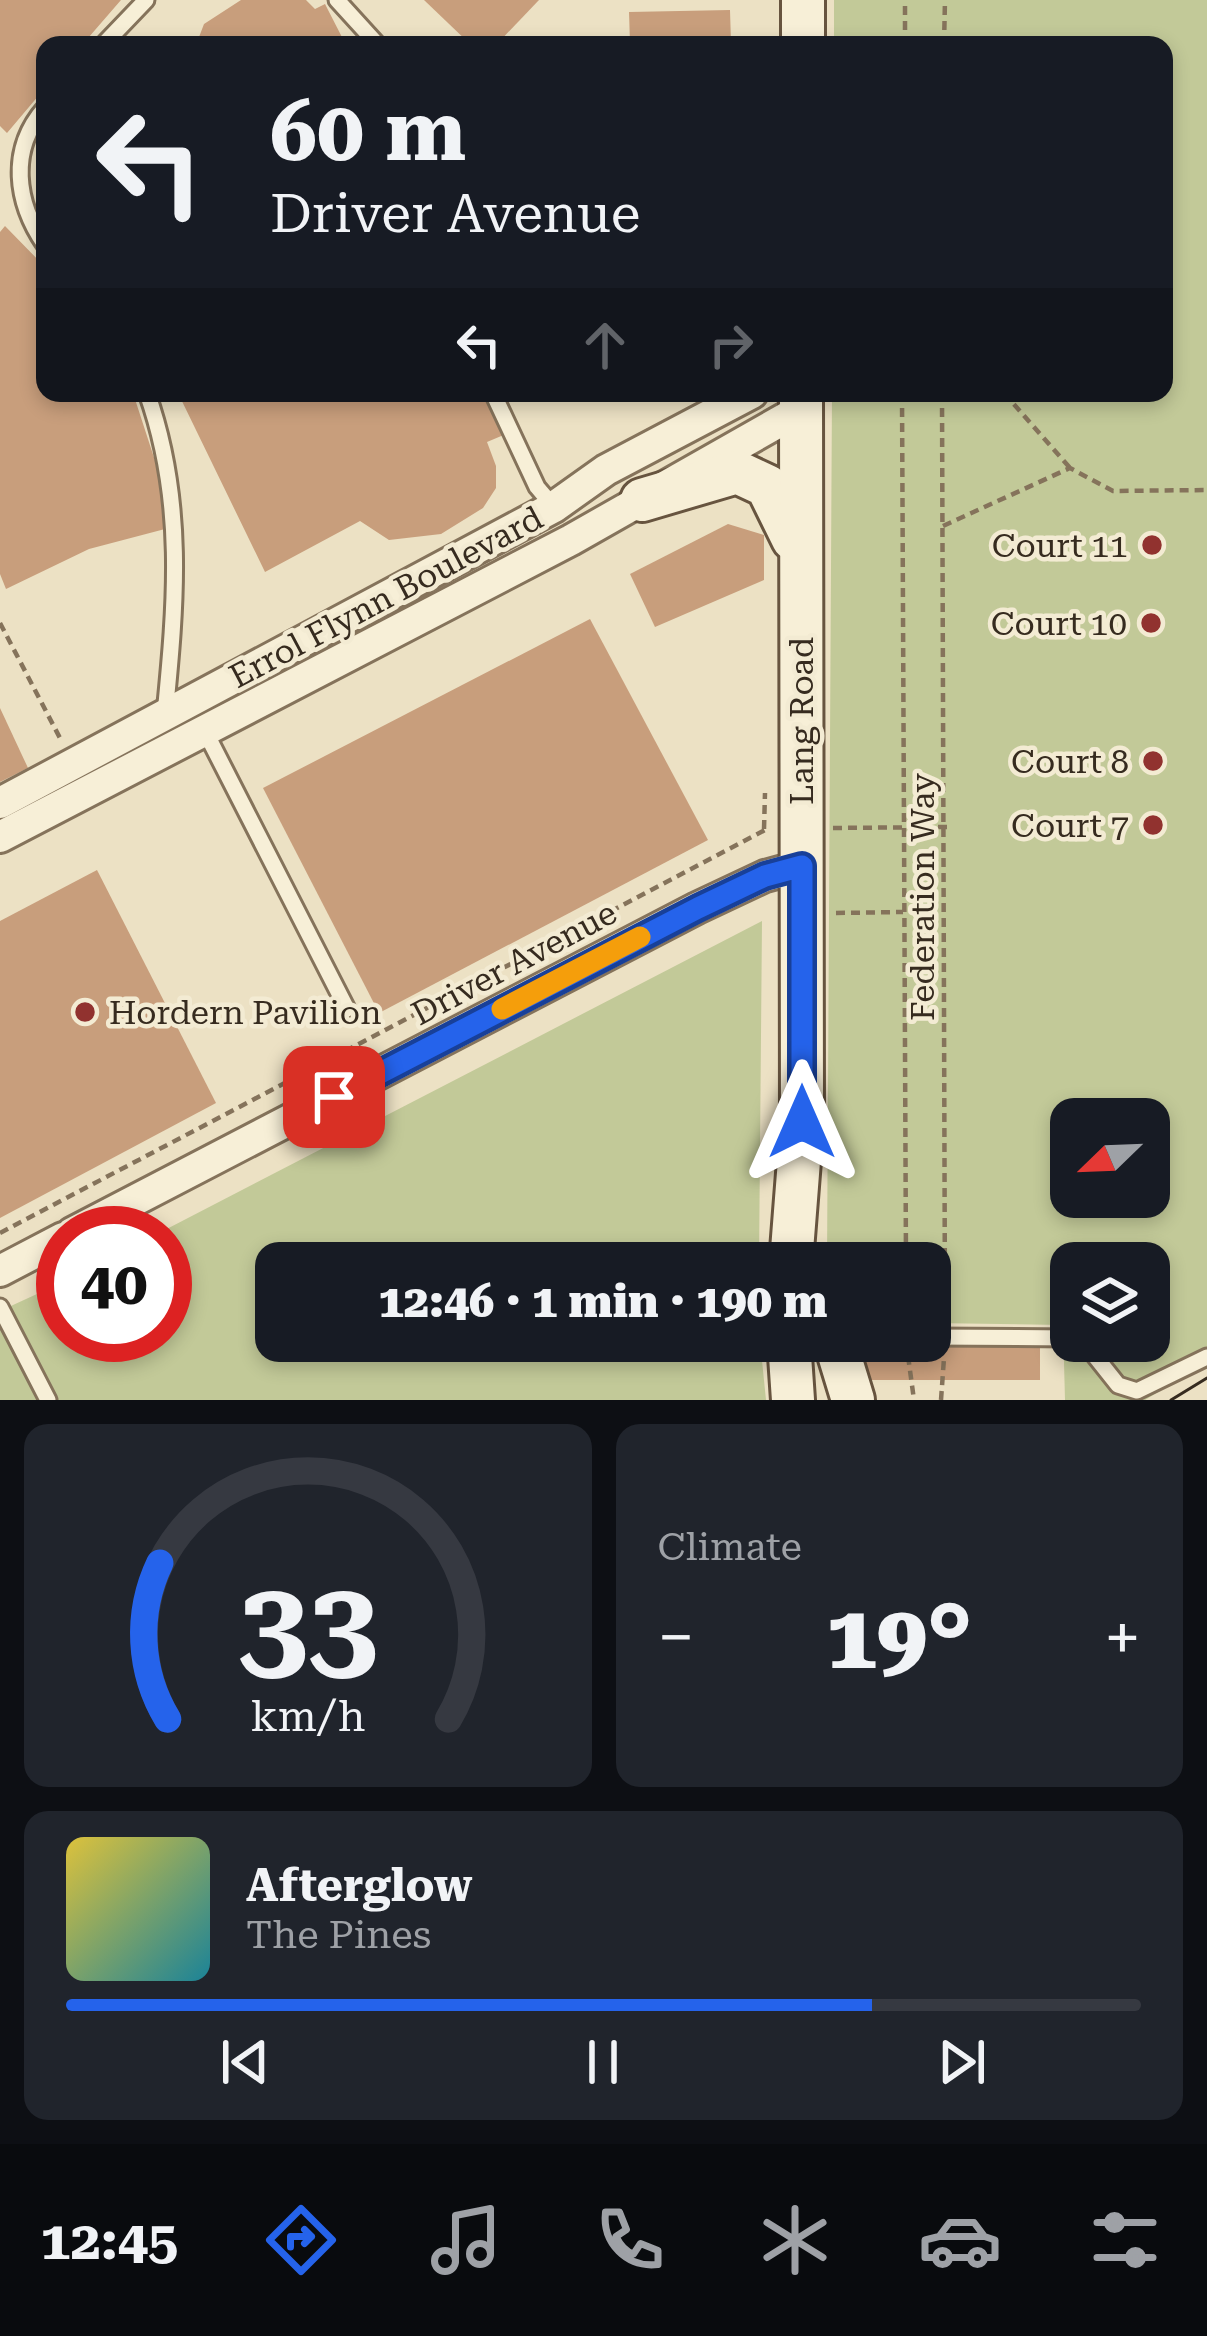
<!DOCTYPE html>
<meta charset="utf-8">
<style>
body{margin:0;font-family:"Roboto Serif",serif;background:#20242c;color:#f1f3f6;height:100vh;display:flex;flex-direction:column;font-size:45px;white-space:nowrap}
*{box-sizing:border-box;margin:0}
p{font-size:39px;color:#9ea1a6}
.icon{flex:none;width:66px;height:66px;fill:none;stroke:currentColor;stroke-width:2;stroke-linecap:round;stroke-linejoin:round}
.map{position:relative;height:1400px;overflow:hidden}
.panel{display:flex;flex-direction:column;gap:24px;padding:24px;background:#0d0f14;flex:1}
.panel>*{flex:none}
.banner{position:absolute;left:36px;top:36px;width:1137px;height:366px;border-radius:24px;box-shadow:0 6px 18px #0003;background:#171b24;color:#f1f3f6;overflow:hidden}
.needle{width:78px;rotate:247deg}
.buttons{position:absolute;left:1050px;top:1098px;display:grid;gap:24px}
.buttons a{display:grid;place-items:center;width:120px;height:120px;border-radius:24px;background:#171b24;box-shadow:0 6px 18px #0003;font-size:60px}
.speed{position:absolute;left:36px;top:1206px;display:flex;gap:24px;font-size:60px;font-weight:700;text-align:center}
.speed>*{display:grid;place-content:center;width:156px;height:156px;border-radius:50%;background:#171b24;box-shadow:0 6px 18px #0003;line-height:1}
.speed .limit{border:18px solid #d22;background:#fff;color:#111}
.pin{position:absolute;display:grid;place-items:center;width:102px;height:102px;color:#fff;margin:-51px;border-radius:24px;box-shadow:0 6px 18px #0006}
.me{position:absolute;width:132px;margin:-66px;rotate:0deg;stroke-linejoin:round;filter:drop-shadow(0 0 9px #0008)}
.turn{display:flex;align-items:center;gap:42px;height:252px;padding:0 36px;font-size:54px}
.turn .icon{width:156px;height:156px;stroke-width:2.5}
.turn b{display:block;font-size:84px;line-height:102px}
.lanes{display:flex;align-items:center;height:114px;padding:0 36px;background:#0003;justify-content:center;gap:60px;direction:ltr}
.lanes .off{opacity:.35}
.big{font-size:90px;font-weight:800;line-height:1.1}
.panel .card{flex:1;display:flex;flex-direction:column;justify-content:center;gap:18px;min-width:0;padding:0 42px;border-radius:24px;background:#20242c}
.panel .dial{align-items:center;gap:0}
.dial svg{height:312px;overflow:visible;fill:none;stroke:#363941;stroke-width:7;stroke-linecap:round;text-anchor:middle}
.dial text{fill:#f1f3f6;stroke:none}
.song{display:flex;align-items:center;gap:36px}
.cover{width:144px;height:144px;border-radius:18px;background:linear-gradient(135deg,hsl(50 70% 55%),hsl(190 70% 35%))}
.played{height:12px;border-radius:6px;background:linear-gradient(90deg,#2563eb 75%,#363941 75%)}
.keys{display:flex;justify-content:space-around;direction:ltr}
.heat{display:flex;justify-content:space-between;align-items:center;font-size:66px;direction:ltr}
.panel .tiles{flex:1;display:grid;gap:24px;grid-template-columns:1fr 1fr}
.card:last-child{grid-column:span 2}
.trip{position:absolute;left:255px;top:1242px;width:696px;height:120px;border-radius:24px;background:#171b24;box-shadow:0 6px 18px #0003;font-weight:800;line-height:120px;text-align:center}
.dock{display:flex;height:192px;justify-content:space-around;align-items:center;background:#090b0e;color:#9ea1a6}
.dock .icon{width:84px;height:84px}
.dock .on{color:#2563eb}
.dock b{font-size:54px;color:#f1f3f6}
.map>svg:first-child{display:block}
.green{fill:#c2c998;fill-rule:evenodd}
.building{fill:#c89e7c}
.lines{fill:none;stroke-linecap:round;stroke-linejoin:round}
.lane-casing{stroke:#85735b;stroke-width:21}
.street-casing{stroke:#85735b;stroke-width:36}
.secondary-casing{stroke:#67543f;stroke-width:48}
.path{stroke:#85735b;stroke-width:4.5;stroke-dasharray:9 6;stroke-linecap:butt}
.lane{stroke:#f7efd7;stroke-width:15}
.street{stroke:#f7efd7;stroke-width:30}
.secondary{stroke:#f7efd7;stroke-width:42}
.tram{stroke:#362b1f;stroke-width:3}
.route-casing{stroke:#184099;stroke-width:30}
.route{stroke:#2563eb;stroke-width:21}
.slow{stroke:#f59e0b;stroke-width:21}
.poi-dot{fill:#91322f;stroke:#f3ebd3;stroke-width:4.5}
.labels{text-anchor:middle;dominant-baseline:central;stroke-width:9;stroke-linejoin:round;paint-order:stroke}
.poi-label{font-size:33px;fill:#362b1f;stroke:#f3ebd3;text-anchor:end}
.street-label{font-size:33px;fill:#362b1f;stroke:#f3ebd3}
</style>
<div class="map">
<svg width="1207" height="1400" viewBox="0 0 1207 1400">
<rect width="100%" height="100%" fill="#ece1c4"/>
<g class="green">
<path d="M834 0H1207V1362L1145 1400H1065L1063 1325 930 1323V1263H827L832 393H1164V45H834ZM1071 1119H1149V1197H1071ZM1071 1263H1149V1341H1071Z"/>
<path d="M762 921 759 1263H276V1341H760L766 1400H0V1311L63 1282V1335H165V1233H159Z"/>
</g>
<g class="building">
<path d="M0 0H121L82 45H45V88L7 133 0 126Z"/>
<path d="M241 0H306L315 9 325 4 346 45H196L204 24Z"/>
<path d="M424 0H539L496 45H471Z"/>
<path d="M730 10 731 43 630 44 629 12Z"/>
<path d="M5 226 45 267V393H133L160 476 165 529 89 549 6 589 0 574V232Z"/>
<path d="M178 393H483L506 434 487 442 496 466V488L483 508 441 534 389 540 360 521 265 572Z"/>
<path d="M728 524 764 535V580L655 627 630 574Z"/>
<path d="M590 619 708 840 379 1013 263 788Z"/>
<path d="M0 708 28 768 0 782Z"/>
<path d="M97 870 216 1103 0 1218V921Z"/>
<rect x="861" y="1345" width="179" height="35"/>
</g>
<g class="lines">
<g class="lane-casing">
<g id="lane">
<path d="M337 0 378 45"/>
<path d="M103 45 146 0"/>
<path d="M45 108C8 150 16 203 45 245"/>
<path d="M147 393C185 500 176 603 165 714"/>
<path d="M493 393 537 487 554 507"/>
<path d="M206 733 347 1009"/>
<path d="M0 1307 48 1400"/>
<path d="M930 1337 1071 1338"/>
<path d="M1083 1341 1118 1385 1137 1391 1207 1357"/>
</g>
</g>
<g class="street-casing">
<g id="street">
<path d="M0 803 554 507 606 470 752 393"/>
<path d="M0 837 571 540 800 410"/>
<path d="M72 1233 697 908 765 876 802 866"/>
<path d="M0 1271 63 1238"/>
</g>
</g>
<g class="secondary-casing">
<g id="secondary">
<path d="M803 45V0"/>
<path d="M642 500 737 472 767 486 793 539"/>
<path d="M791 1263 802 1122 801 393"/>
<path d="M789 1341 793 1400"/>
<path d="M835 1341 853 1400"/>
</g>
</g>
<g class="path">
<path d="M905 45V0"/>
<path d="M944 45 945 0"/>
<path d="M902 393 906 1263"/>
<path d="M942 393 945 1316"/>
<path d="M1004 393 1070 468"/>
<path d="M943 526 1070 468 1113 491 1207 490"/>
<path d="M0 623 61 740"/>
<path d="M833 828 947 827"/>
<path d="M764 829 765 793"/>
<path d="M836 913 903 912"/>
<path d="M0 1233 767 829"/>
<path d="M906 1341 914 1400"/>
<path d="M941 1400 944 1358"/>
</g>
<use href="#lane" class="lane"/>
<use href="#street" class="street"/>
<use href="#secondary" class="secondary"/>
<path class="tram" d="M1171 1400 1207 1378"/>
</g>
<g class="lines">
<g class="route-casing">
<path id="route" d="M334 1097 698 908 765 876 802 866V1122"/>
</g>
<use href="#route" class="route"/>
<path class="slow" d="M502 1009 640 937"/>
</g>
<g class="poi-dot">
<circle cx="1152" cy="545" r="12"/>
<circle cx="1151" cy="623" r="12"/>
<circle cx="1153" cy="761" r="12"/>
<circle cx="1153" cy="825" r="12"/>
<circle cx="85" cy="1012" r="12"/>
</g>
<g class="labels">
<g class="poi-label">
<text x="1128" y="545">Court 11</text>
<text x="1127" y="623">Court 10</text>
<text x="1129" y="761">Court 8</text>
<text x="1129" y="825">Court 7</text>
<text x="109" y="1012" text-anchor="start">Hordern Pavilion</text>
</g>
<g class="street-label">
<text transform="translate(386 597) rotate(-28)">Errol Flynn Boulevard</text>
<text transform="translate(801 721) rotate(-90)">Lang Road</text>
<text transform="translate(922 897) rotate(-90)">Federation Way</text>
<text transform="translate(514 963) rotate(-28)">Driver Avenue</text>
</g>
</g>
</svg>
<div class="buttons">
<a><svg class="needle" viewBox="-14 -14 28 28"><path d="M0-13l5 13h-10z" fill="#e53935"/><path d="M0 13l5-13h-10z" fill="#9ea1a6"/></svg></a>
<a><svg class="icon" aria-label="layers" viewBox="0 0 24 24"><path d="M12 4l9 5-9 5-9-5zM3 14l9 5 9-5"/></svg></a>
</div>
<div class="speed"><div class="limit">40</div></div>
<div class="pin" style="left:334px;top:1097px;background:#d93025"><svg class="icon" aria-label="arrive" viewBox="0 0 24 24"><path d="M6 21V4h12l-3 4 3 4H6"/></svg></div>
<svg class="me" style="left:802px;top:1122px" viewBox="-20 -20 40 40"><path d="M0-17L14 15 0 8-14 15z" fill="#2563eb" stroke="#fff" stroke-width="4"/></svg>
<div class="trip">12:46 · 1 min · 190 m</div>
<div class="banner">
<div class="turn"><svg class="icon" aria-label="left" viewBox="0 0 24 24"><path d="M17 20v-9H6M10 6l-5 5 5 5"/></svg><div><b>60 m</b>Driver Avenue</div></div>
<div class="lanes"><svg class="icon" aria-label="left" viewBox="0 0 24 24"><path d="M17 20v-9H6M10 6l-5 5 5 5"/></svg><svg class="icon off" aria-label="ahead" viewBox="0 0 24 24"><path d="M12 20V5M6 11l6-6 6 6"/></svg><svg class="icon off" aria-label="right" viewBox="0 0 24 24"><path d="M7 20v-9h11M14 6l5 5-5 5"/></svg></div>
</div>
</div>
<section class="panel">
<div class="tiles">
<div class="card dial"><svg viewBox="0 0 100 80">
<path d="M14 69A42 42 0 1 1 86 69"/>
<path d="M14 69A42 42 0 0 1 12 29" stroke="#2563eb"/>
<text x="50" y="56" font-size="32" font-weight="700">33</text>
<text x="50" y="72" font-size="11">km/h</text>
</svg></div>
<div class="card"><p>Climate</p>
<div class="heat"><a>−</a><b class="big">19°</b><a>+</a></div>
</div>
<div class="card">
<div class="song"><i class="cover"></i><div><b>Afterglow</b><p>The Pines</p></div></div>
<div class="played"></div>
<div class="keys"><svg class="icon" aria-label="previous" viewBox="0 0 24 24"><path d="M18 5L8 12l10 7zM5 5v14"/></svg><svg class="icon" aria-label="pause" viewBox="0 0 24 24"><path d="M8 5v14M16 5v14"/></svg><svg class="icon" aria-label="next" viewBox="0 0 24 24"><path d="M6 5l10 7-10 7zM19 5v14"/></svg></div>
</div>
</div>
</section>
<nav class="dock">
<b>12:45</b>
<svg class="icon on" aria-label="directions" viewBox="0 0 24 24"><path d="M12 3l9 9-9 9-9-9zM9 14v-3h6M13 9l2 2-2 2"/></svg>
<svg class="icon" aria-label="music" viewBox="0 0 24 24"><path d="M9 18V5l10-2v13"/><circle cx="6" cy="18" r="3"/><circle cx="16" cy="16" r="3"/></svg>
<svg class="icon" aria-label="phone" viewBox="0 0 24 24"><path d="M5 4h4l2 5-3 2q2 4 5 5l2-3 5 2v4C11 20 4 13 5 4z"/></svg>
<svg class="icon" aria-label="climate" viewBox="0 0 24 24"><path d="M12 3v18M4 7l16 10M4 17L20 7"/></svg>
<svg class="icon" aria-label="car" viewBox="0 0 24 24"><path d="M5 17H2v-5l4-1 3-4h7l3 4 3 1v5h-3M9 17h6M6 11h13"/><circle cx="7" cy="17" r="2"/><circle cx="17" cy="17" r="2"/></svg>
<svg class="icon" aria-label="filters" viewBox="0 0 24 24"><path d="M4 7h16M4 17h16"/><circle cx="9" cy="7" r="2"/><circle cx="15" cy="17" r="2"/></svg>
</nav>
